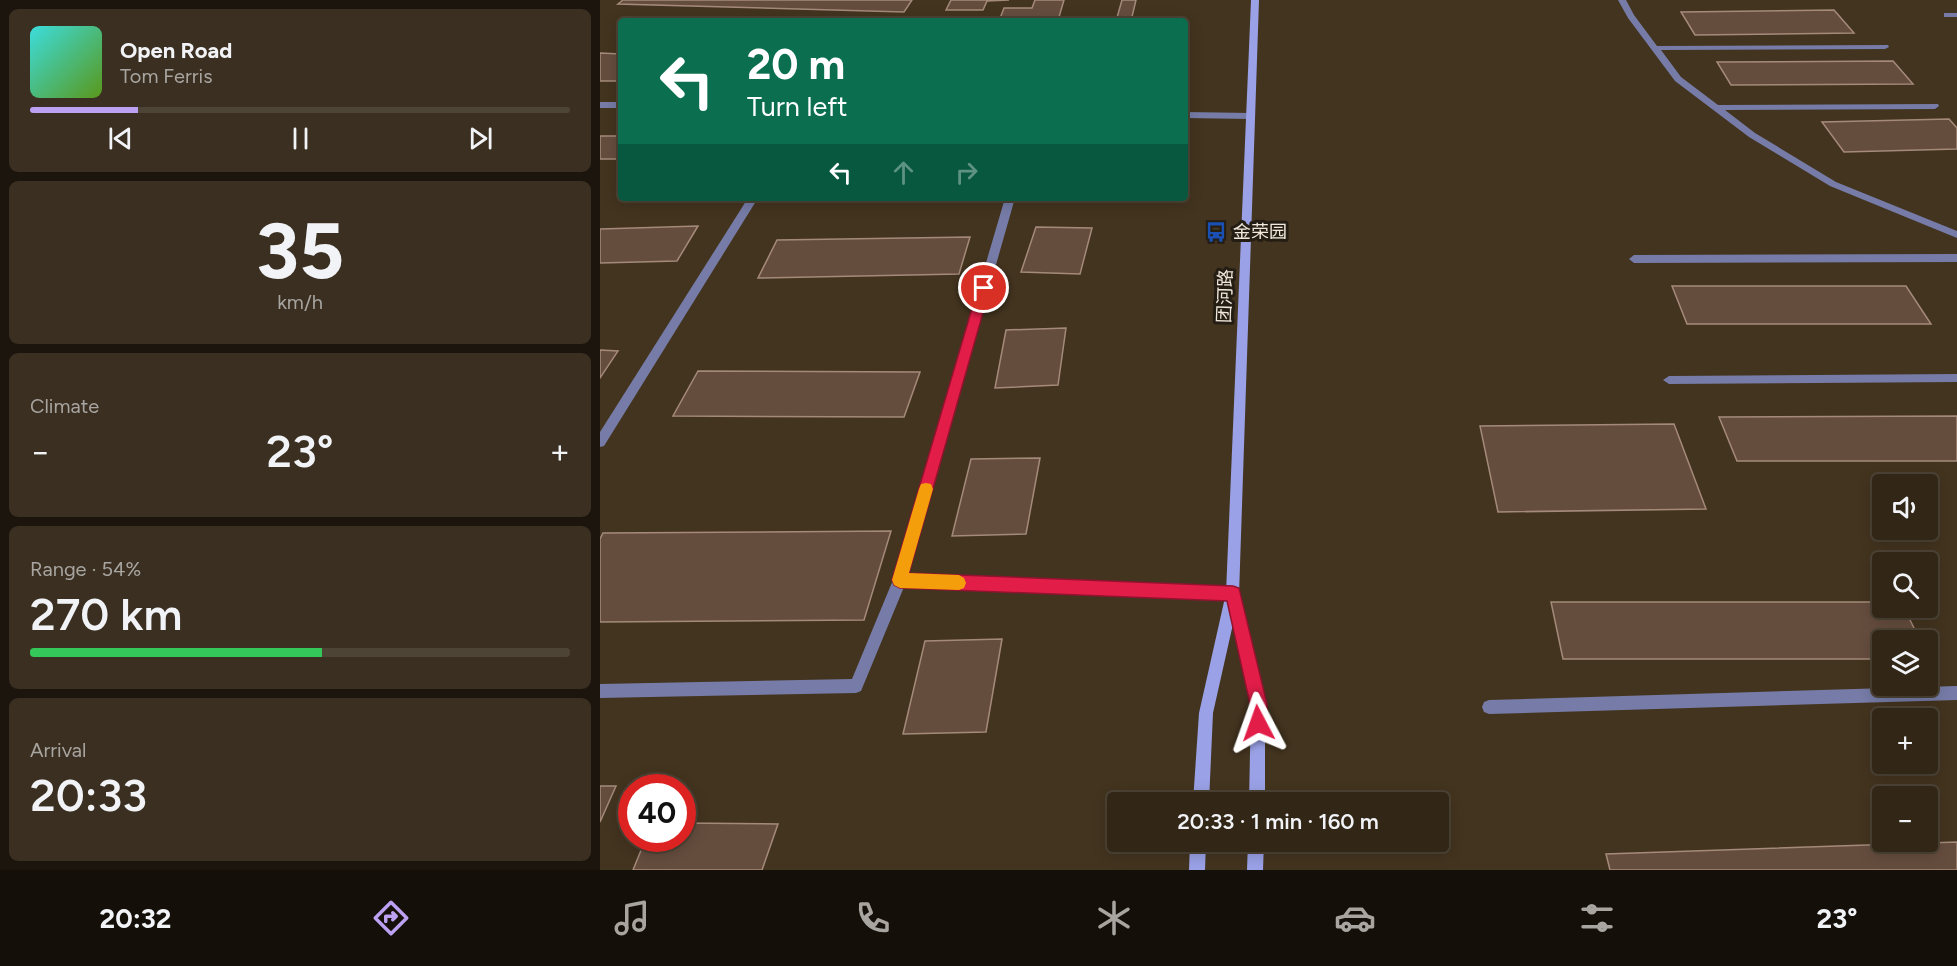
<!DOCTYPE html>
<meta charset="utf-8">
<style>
body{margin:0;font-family:Figtree,"Noto Sans SC",sans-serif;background:#3a2f20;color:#f1f3f6;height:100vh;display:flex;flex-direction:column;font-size:22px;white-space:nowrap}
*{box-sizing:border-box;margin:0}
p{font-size:20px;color:#a8a5a1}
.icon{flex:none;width:33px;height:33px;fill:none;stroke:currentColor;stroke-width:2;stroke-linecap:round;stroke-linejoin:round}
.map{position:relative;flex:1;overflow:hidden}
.side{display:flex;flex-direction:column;gap:9px;padding:9px;background:#1c150d;width:600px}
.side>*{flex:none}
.guide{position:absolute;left:18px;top:18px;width:570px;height:183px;border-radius:6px;box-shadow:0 3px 15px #0003,0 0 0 2px #4d4436;background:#0b6e4f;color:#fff;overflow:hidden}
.buttons{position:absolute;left:1272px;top:474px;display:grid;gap:12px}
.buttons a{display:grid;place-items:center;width:66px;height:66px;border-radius:6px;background:#322717;box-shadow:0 3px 15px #0003,0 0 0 2px #4d4436;font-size:30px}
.speed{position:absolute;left:18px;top:774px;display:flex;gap:12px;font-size:30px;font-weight:700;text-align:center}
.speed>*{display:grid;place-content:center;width:78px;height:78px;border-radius:50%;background:#322717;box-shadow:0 3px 15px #0003,0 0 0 2px #4d4436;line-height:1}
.speed .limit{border:9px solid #d22;background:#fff;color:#111}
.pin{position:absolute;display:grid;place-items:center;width:51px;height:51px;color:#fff;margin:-26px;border:3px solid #fff;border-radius:50%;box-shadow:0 2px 6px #0007}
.me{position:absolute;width:66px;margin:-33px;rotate:356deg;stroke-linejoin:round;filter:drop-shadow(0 0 4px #0008)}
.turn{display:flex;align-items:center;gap:21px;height:126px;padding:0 30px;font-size:27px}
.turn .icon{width:78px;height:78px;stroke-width:2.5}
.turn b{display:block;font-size:42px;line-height:51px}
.lanes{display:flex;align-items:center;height:57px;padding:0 30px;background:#0003;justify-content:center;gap:30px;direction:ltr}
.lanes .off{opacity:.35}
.big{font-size:45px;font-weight:600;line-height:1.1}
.side .card{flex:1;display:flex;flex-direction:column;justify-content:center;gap:9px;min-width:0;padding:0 21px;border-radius:9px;background:#3a2f20}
.side .dial{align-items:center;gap:0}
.dial b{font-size:78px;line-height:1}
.song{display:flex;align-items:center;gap:18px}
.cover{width:72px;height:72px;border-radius:9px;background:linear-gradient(135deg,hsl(180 70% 55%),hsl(90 70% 35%))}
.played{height:6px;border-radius:3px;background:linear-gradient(90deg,#bca0f2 20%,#4d4436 20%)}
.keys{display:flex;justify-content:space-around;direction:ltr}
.heat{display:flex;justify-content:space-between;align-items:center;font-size:33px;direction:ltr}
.charge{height:9px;border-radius:4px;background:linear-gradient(90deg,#34c759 54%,#4d4436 0)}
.trip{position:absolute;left:507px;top:792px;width:342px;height:60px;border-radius:6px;background:#322717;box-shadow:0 3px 15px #0003,0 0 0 2px #4d4436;font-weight:600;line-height:60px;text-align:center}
.menu{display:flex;height:96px;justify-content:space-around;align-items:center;background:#141009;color:#a8a5a1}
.menu .icon{width:42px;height:42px}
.menu .active{color:#bca0f2}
.menu b{font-size:27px;color:#f1f3f6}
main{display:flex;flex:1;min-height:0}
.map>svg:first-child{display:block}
.building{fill:#654d3e;stroke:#a58a7a;stroke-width:1.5}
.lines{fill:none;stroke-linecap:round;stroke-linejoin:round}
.lane{fill:#767ca7;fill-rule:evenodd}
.street{fill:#767ca7;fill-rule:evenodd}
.secondary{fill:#9aa1e6;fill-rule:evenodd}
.route{fill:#e11d48;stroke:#92132f;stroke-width:1.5}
.slow{fill:#f59e0b}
.labels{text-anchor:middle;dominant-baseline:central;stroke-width:6;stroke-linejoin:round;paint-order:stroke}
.poi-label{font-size:18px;fill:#f1e7db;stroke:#241d14;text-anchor:start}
.street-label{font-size:18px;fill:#f1e7db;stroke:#241d14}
</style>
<main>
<section class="side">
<div class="card">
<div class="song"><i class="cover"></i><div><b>Open Road</b><p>Tom Ferris</p></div></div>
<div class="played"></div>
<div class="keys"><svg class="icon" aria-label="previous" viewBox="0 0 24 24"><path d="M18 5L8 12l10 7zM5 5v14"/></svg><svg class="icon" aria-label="pause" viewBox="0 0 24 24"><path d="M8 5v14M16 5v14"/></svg><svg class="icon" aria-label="next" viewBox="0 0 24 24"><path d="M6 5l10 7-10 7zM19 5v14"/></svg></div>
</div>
<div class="card dial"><b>35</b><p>km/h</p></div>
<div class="card"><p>Climate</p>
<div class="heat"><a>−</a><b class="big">23°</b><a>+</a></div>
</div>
<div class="card"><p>Range · 54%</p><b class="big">270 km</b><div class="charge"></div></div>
<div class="card"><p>Arrival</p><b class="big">20:33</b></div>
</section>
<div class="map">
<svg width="1357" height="870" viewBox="0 0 1357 870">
<rect width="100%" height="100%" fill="#43341f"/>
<g class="building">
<path d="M23 0H312L304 12 18 4Z"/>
<path d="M351 0H409L387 1 383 10H346Z"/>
<path d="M435 0H464L459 17H435L434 21H399L404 8H432Z"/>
<path d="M522 0H536L531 21H516Z"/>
<path d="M1234 10 1254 33 1095 35 1081 12Z"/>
<path d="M0 53 21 54V81H0Z"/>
<path d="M1293 61 1313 84 1131 85 1117 62Z"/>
<path d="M1349 119 1357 128V149L1244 152 1222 122Z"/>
<rect x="0" y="136" width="21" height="23"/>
<path d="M98 226 77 261 0 263V229Z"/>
<path d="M436 227 492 228 480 274 421 272Z"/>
<path d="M370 237 359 274 158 278 177 240Z"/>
<path d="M1072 286H1306L1331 324H1087Z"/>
<path d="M466 328 458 385 395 388 406 330Z"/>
<path d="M0 350 18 351 0 378Z"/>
<path d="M98 371 320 372 304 417 73 416Z"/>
<path d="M1357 416V461H1137L1119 417Z"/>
<path d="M1074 424 1106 509 898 512 880 426Z"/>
<path d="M440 458 426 534 352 536 371 459Z"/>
<path d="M291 531 264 620 0 622V539L3 533Z"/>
<path d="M951 602H1282V608H1304L1320 640H1282V659H963Z"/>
<path d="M402 639 386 732 303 734 325 641Z"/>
<path d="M0 786H16L0 822Z"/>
<path d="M82 823 178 824 162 870H33L46 838H82Z"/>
<path d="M1357 842V870H1010L1006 854Z"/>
</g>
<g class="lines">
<g class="lane">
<path d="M148 198H158L4 446 0 447V432Z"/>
<path d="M405 198H415L308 574 633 587 638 588 640 593 638 598 633 599 304 587 261 691 256 693 0 698V684L252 679 293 580Z"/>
</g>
<g class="street">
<path d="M1018 0H1026L1034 15 1057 46 1288 45 1289 47 1285 49 1061 50 1081 77 1118 105 1338 104 1339 106 1335 109 1125 110 1155 133 1236 182 1357 231V238L1230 186 1149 137 1075 81 1028 18Z"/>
<rect x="1344" y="13" width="13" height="4"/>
<rect x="0" y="102" width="21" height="6"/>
<path d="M585 112 651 113 655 116 651 119 585 118Z"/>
<path d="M1357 254V262L1034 263 1029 259 1034 255Z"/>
<path d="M1357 374V382L1069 384 1063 380 1069 376Z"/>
<path d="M1357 686V700L889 714 884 712 882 707 884 702 889 700Z"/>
</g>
<g class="secondary">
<path d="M651 0H659L639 595 665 704V802H649L651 704 633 624 613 713 609 802H593L599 713 626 593Z"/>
<path d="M590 842H606L605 870H589Z"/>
<path d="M648 842H664L663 870H647Z"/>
</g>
</g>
<path class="route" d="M384 284 390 288 309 573 633 586 639 588 667 704V723L664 730 658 732 652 730 649 723 650 704 627 601 300 588 294 585 292 580 378 288Z"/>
<path class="slow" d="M326 483 331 484 333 489 309 573 359 575 364 578 366 583 364 588 359 590 300 588 294 585 292 580 319 489 321 484Z"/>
<defs>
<g id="bus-bare" transform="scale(1.62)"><path d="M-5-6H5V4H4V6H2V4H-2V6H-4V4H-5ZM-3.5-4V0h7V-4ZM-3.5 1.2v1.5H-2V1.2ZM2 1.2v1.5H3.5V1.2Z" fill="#1a4fb4" stroke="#241d14" stroke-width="2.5" paint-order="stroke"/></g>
</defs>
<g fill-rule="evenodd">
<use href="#bus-bare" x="616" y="232"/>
</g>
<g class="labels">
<g class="poi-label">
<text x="633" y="232">金荣园</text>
</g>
<g class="street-label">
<text transform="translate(625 296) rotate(-88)">团河路</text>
</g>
</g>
</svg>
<div class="buttons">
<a><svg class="icon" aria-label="sound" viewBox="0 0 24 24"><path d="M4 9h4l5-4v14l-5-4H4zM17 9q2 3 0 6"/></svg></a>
<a><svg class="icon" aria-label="search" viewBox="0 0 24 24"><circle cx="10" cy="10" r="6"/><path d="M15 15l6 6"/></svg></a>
<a><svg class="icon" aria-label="layers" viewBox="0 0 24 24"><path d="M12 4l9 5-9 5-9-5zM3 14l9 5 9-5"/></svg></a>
<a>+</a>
<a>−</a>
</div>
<div class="speed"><div class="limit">40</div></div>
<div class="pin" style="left:384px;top:288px;background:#d93025"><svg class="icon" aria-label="arrive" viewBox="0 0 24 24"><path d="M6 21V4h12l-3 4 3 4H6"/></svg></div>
<svg class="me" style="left:658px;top:723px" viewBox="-20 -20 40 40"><path d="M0-17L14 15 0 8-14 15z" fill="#e11d48" stroke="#fff" stroke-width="4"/></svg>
<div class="trip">20:33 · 1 min · 160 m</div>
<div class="guide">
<div class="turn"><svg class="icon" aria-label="left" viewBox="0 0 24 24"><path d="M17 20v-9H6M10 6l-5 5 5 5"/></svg><div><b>20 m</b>Turn left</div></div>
<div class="lanes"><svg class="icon" aria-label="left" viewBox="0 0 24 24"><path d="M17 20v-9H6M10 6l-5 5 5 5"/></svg><svg class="icon off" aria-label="ahead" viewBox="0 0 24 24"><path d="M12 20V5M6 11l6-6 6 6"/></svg><svg class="icon off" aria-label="right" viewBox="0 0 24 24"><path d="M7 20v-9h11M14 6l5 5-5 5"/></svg></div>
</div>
</div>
</main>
<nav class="menu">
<b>20:32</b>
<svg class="icon active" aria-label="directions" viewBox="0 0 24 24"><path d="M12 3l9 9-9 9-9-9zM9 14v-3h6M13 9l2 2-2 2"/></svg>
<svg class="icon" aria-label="music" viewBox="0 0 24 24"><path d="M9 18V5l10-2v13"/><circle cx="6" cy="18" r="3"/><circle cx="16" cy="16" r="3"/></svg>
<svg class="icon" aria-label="phone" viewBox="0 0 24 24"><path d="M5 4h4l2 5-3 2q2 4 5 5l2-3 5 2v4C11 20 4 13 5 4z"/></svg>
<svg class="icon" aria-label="climate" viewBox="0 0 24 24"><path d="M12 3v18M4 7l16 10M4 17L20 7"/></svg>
<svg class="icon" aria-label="car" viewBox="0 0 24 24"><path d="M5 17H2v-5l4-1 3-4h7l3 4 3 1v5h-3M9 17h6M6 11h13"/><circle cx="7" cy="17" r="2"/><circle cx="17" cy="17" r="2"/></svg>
<svg class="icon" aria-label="filters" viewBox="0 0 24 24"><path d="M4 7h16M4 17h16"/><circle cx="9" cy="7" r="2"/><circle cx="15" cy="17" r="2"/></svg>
<b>23°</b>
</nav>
